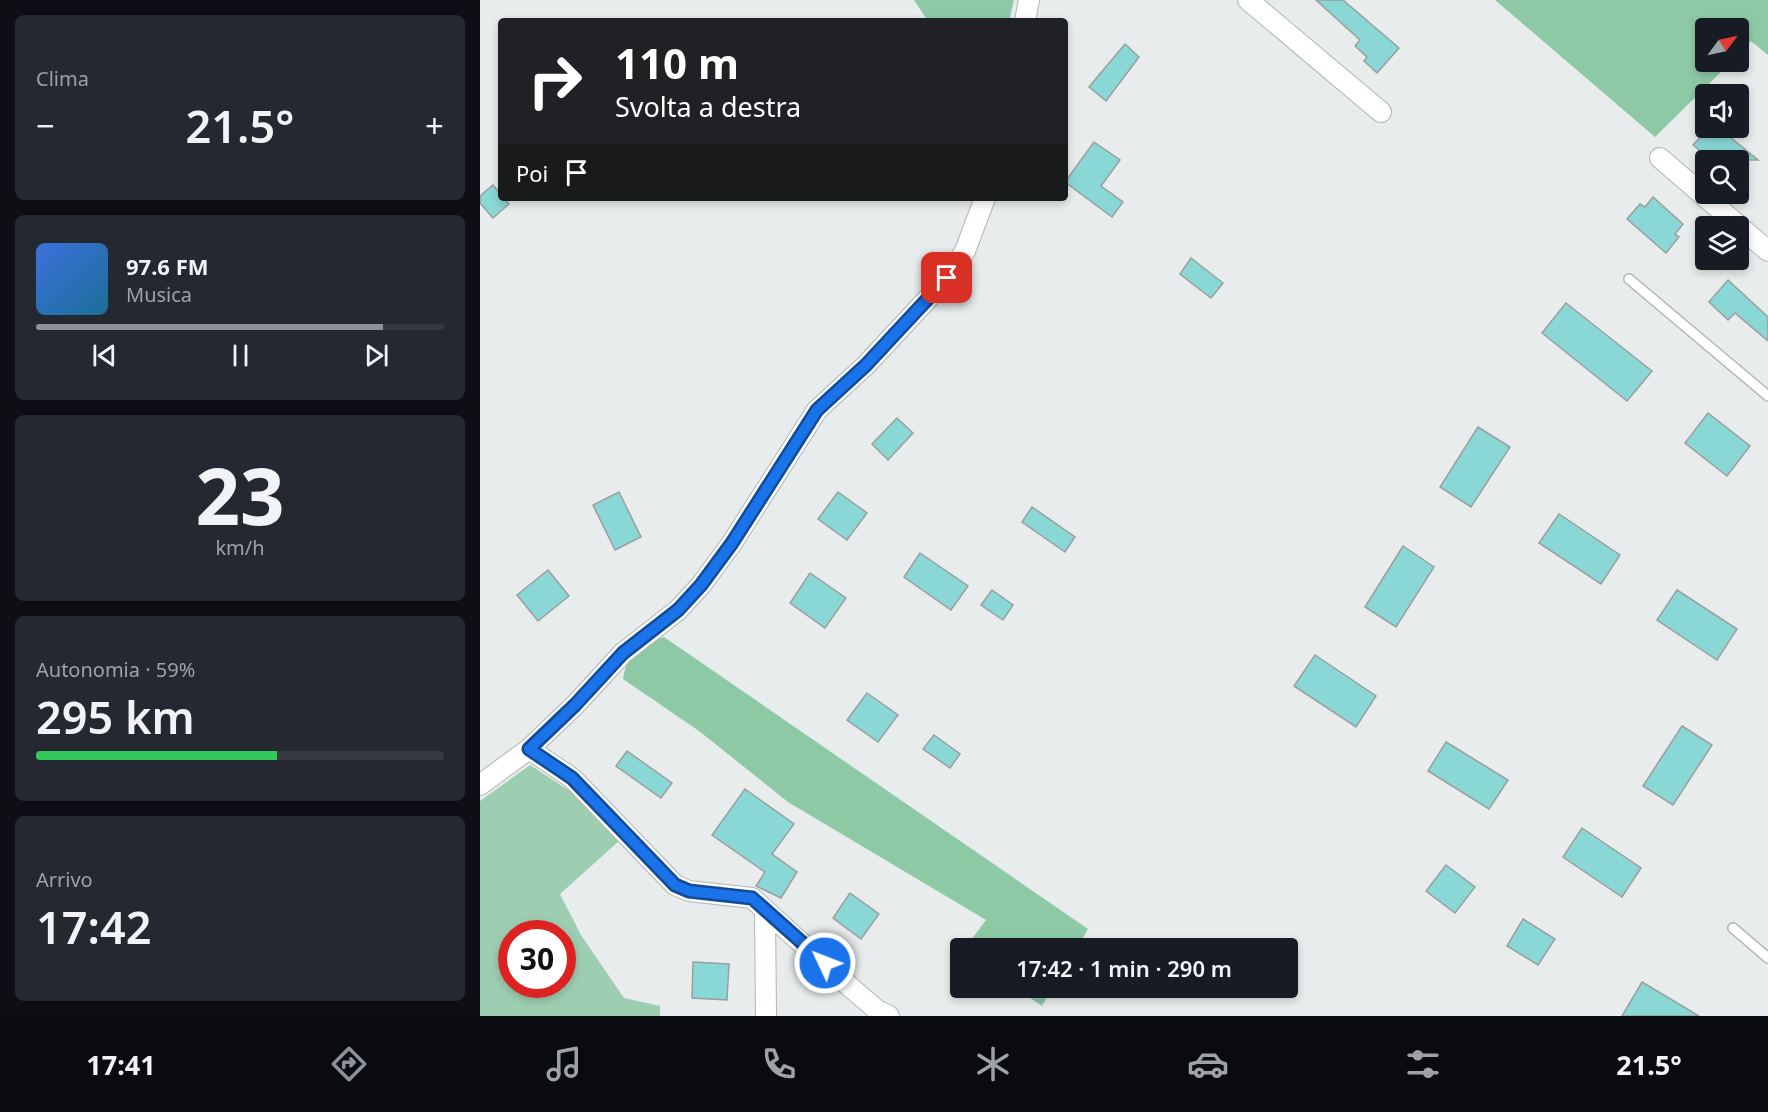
<!DOCTYPE html>
<html lang="it">
<meta charset="utf-8">
<style>
body{margin:0;font-family:"Noto Sans",sans-serif;background:#242831;color:#f1f3f6;height:100vh;display:flex;flex-direction:column;font-size:22px;white-space:nowrap}
*{box-sizing:border-box;margin:0}
p{font-size:20px;color:#9ea1a6}
.icon{flex:none;width:33px;height:33px;fill:none;stroke:currentColor;stroke-width:2;stroke-linecap:round;stroke-linejoin:round}
.map{position:relative;flex:1;overflow:hidden}
.sheet{display:flex;flex-direction:column;gap:15px;padding:15px;background:#0d0f14;width:480px}
.sheet>*{flex:none}
.hud{position:absolute;left:18px;top:18px;width:570px;height:183px;border-radius:6px;box-shadow:0 3px 9px #0003;background:#202124;color:#fff;overflow:hidden}
.needle{width:39px;rotate:57deg}
.controls{position:absolute;left:1215px;top:18px;display:grid;gap:12px}
.controls a{display:grid;place-items:center;width:54px;height:54px;border-radius:6px;background:#171b24;box-shadow:0 3px 9px #0003;font-size:30px}
.speed{position:absolute;left:18px;top:920px;display:flex;gap:12px;font-size:30px;font-weight:700;text-align:center}
.speed>*{display:grid;place-content:center;width:78px;height:78px;border-radius:50%;background:#171b24;box-shadow:0 3px 9px #0003;line-height:1}
.speed .limit{border:9px solid #d22;background:#fff;color:#111}
.pin{position:absolute;display:grid;place-items:center;width:51px;height:51px;color:#fff;margin:-26px;border-radius:12px;box-shadow:0 3px 9px #0006}
.me{position:absolute;width:66px;margin:-33px;rotate:313deg;stroke-linejoin:round;filter:drop-shadow(0 0 4px #0008)}
.turn{display:flex;align-items:center;gap:21px;height:126px;padding:0 18px;font-size:27px}
.turn .icon{width:78px;height:78px;stroke-width:2.5}
.turn b{display:block;font-size:42px;line-height:51px}
.then{display:flex;align-items:center;height:57px;padding:0 18px;background:#0003;gap:12px;font-size:22px}
.big{font-size:45px;font-weight:600;line-height:1.1}
.sheet .widget{flex:1;display:flex;flex-direction:column;justify-content:center;gap:9px;min-width:0;padding:0 21px;border-radius:9px;background:#242831}
.sheet .dial{align-items:center;gap:0}
.dial b{font-size:78px;line-height:1}
.song{display:flex;align-items:center;gap:18px}
.cover{width:72px;height:72px;border-radius:9px;background:linear-gradient(135deg,hsl(220 70% 55%),hsl(200 70% 35%))}
.played{height:6px;border-radius:3px;background:linear-gradient(90deg,#8c9099 85%,#363941 85%)}
.keys{display:flex;justify-content:space-around;direction:ltr}
.heat{display:flex;justify-content:space-between;align-items:center;font-size:33px;direction:ltr}
.charge{height:9px;border-radius:4px;background:linear-gradient(90deg,#34c759 59%,#363941 0)}
.trip{position:absolute;left:470px;top:938px;width:348px;height:60px;border-radius:6px;background:#171b24;box-shadow:0 3px 9px #0003;font-weight:600;line-height:60px;text-align:center}
.tab-bar{display:flex;height:96px;justify-content:space-around;align-items:center;background:#090b0e;color:#9ea1a6}
.tab-bar .icon{width:42px;height:42px}
.tab-bar .active{color:#8c9099}
.tab-bar b{font-size:27px;color:#f1f3f6}
main{display:flex;flex:1;min-height:0}
.map>svg:first-child{display:block}
.green{fill:#9eceb1;fill-rule:evenodd}
.forest{fill:#8ec9a6}
.building{fill:#89d8d5;stroke:#9a9e9e;stroke-width:1.5}
.lines{fill:none;stroke-linecap:round;stroke-linejoin:round}
.service-casing{stroke:#b1b5b7;stroke-width:12}
.minor-casing{stroke:#b1b5b7;stroke-width:22}
.service{stroke:#fff;stroke-width:9}
.minor{stroke:#fff;stroke-width:20}
.route-casing{stroke:#114b97;stroke-width:15}
.route{stroke:#1a73e8;stroke-width:10}
</style>
<main>
<section class="sheet">
<div class="widget"><p>Clima</p>
<div class="heat"><a>−</a><b class="big">21.5°</b><a>+</a></div>
</div>
<div class="widget">
<div class="song"><i class="cover"></i><div><b>97.6 FM</b><p>Musica</p></div></div>
<div class="played"></div>
<div class="keys"><svg class="icon" aria-label="previous" viewBox="0 0 24 24"><path d="M18 5L8 12l10 7zM5 5v14"/></svg><svg class="icon" aria-label="pause" viewBox="0 0 24 24"><path d="M8 5v14M16 5v14"/></svg><svg class="icon" aria-label="next" viewBox="0 0 24 24"><path d="M6 5l10 7-10 7zM19 5v14"/></svg></div>
</div>
<div class="widget dial"><b>23</b><p>km/h</p></div>
<div class="widget"><p>Autonomia · 59%</p><b class="big">295 km</b><div class="charge"></div></div>
<div class="widget"><p>Arrivo</p><b class="big">17:42</b></div>
</section>
<div class="map">
<svg width="1288" height="1016" viewBox="0 0 1288 1016">
<rect width="100%" height="100%" fill="#e8eced"/>
<path class="green" d="M50 765 93 793 139 841 80 894 101 935 144 998 180 1006V1016H0V801ZM32 933H82V984H32Z"/>
<g class="forest">
<path d="M434 0H534L529 21H448Z"/>
<path d="M1015 0H1288V55L1271 41 1259 54 1258 28H1226V62H1251L1175 137Z"/>
<path d="M184 637 608 929 597 948H485L506 920 308 802 219 731 143 679C149 650 157 647 184 637Z"/>
<path d="M534 987H573L562 1006Z"/>
</g>
<g class="building">
<path d="M836 0H863L919 48 897 73 884 61 887 57 875 46 880 40Z"/>
<path d="M645 44 659 57 626 101 609 87Z"/>
<path d="M1229 128H1239L1278 160H1231L1213 145Z"/>
<path d="M614 142 640 160 621 186 643 202 632 217 585 182Z"/>
<path d="M13 185 29 204 13 218 0 203V196Z"/>
<path d="M1173 197 1203 224 1195 234 1199 237 1186 253 1147 219 1160 204 1165 207Z"/>
<path d="M711 258 743 283 731 298 700 274Z"/>
<path d="M1248 280 1288 317V341L1255 313 1248 320 1229 302Z"/>
<path d="M1086 303 1172 371 1147 401 1062 333Z"/>
<path d="M1228 413 1270 446 1247 476 1205 443Z"/>
<path d="M417 418 433 433 408 460 392 444Z"/>
<path d="M998 427 1030 447 991 507 960 487Z"/>
<path d="M139 492 161 537 135 550 113 505Z"/>
<path d="M358 492 387 513 367 540 338 519Z"/>
<path d="M552 507 595 537 585 552 542 522Z"/>
<path d="M1079 514 1140 555 1121 584 1059 543Z"/>
<path d="M923 546 954 567 916 627 885 607Z"/>
<path d="M440 553 488 586 471 610 424 577Z"/>
<path d="M68 570 89 596 58 621 37 595Z"/>
<path d="M330 573 366 598 345 628 310 603Z"/>
<path d="M512 590 533 605 523 620 501 605Z"/>
<path d="M1197 590 1257 629 1237 660 1177 620Z"/>
<path d="M835 655 896 696 876 727 814 686Z"/>
<path d="M387 693 418 715 398 742 367 720Z"/>
<path d="M1202 726 1232 745 1193 805 1163 786Z"/>
<path d="M454 735 480 754 470 768 443 749Z"/>
<path d="M966 742 1028 780 1009 809 948 771Z"/>
<path d="M147 751 192 783 181 798 136 766Z"/>
<path d="M265 789 314 824 292 854 317 872 301 898 276 886 285 872 232 835Z"/>
<path d="M1102 828 1161 868 1142 897 1083 857Z"/>
<path d="M966 865 995 887 975 913 946 891Z"/>
<path d="M370 893 399 914 381 939 353 918Z"/>
<path d="M1043 919 1075 939 1058 965 1027 946Z"/>
<path d="M213 962 249 964 247 1000 212 998Z"/>
<path d="M1162 982 1219 1016H1142Z"/>
</g>
<g class="lines">
<g class="service-casing">
<g id="service">
<path d="M1149 279 1288 396"/>
<path d="M1253 928 1288 958"/>
</g>
</g>
<g class="minor-casing">
<g id="minor">
<path d="M768 0 901 112"/>
<path d="M545 21 549 0"/>
<path d="M1180 158 1288 251"/>
<path d="M49 749 92 778 195 885 209 891 272 898 362 980 397 1010 409 1016"/>
<path d="M0 785 49 749 95 705 143 653 198 610 221 585 252 543 337 410 386 365 467 278 485 251 505 198"/>
<path d="M285 910 286 1016"/>
</g>
</g>
<use href="#service" class="service"/>
<use href="#minor" class="minor"/>
</g>
<g class="lines">
<g class="route-casing">
<path id="route" d="M345 963 272 898 209 891 195 885 92 778 49 749 95 705 143 653 198 610 221 585 252 543 337 410 386 365 467 278"/>
</g>
<use href="#route" class="route"/>
</g>
</svg>
<div class="controls">
<a><svg class="needle" viewBox="-14 -14 28 28"><path d="M0-13l5 13h-10z" fill="#e53935"/><path d="M0 13l5-13h-10z" fill="#9ea1a6"/></svg></a>
<a><svg class="icon" aria-label="sound" viewBox="0 0 24 24"><path d="M4 9h4l5-4v14l-5-4H4zM17 9q2 3 0 6"/></svg></a>
<a><svg class="icon" aria-label="search" viewBox="0 0 24 24"><circle cx="10" cy="10" r="6"/><path d="M15 15l6 6"/></svg></a>
<a><svg class="icon" aria-label="layers" viewBox="0 0 24 24"><path d="M12 4l9 5-9 5-9-5zM3 14l9 5 9-5"/></svg></a>
</div>
<div class="speed"><div class="limit">30</div></div>
<div class="pin" style="left:467px;top:278px;background:#d93025"><svg class="icon" aria-label="arrive" viewBox="0 0 24 24"><path d="M6 21V4h12l-3 4 3 4H6"/></svg></div>
<svg class="me" style="left:345px;top:963px" viewBox="-20 -20 40 40"><circle r="17" fill="#1a73e8" stroke="#fff" stroke-width="3"/><path d="M0-11L8 9 0 5-8 9z" fill="#fff"/></svg>
<div class="trip">17:42 · 1 min · 290 m</div>
<div class="hud">
<div class="turn"><svg class="icon" aria-label="right" viewBox="0 0 24 24"><path d="M7 20v-9h11M14 6l5 5-5 5"/></svg><div><b>110 m</b>Svolta a destra</div></div>
<div class="then">Poi<svg class="icon" aria-label="arrive" viewBox="0 0 24 24"><path d="M6 21V4h12l-3 4 3 4H6"/></svg></div>
</div>
</div>
</main>
<nav class="tab-bar">
<b>17:41</b>
<svg class="icon active" aria-label="directions" viewBox="0 0 24 24"><path d="M12 3l9 9-9 9-9-9zM9 14v-3h6M13 9l2 2-2 2"/></svg>
<svg class="icon" aria-label="music" viewBox="0 0 24 24"><path d="M9 18V5l10-2v13"/><circle cx="6" cy="18" r="3"/><circle cx="16" cy="16" r="3"/></svg>
<svg class="icon" aria-label="phone" viewBox="0 0 24 24"><path d="M5 4h4l2 5-3 2q2 4 5 5l2-3 5 2v4C11 20 4 13 5 4z"/></svg>
<svg class="icon" aria-label="climate" viewBox="0 0 24 24"><path d="M12 3v18M4 7l16 10M4 17L20 7"/></svg>
<svg class="icon" aria-label="car" viewBox="0 0 24 24"><path d="M5 17H2v-5l4-1 3-4h7l3 4 3 1v5h-3M9 17h6M6 11h13"/><circle cx="7" cy="17" r="2"/><circle cx="17" cy="17" r="2"/></svg>
<svg class="icon" aria-label="filters" viewBox="0 0 24 24"><path d="M4 7h16M4 17h16"/><circle cx="9" cy="7" r="2"/><circle cx="15" cy="17" r="2"/></svg>
<b>21.5°</b>
</nav>
